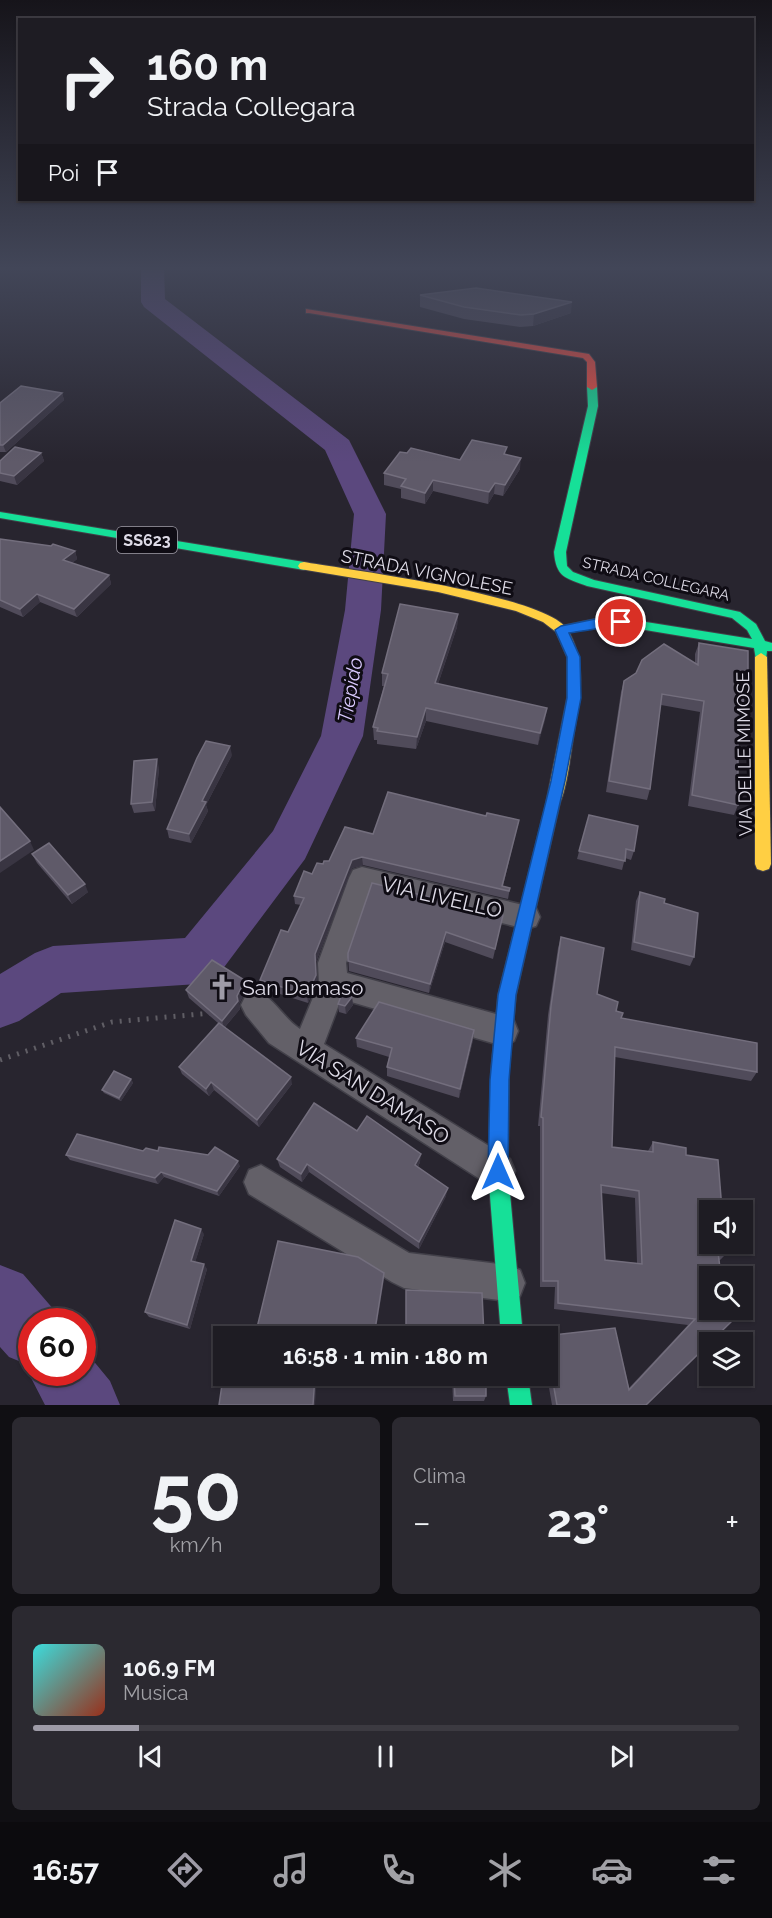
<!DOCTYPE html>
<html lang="it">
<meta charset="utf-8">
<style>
body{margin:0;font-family:Raleway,sans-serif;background:#2b2930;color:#f1f3f6;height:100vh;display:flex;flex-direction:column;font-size:22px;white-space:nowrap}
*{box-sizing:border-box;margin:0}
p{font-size:20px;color:#a1a1a6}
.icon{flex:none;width:33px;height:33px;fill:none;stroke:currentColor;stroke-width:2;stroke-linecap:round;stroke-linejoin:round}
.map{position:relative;height:1405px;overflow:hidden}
.details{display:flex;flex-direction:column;gap:12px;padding:12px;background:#100f13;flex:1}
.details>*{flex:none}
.top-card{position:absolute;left:18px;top:18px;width:736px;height:183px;border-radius:0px;box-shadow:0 2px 4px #0004,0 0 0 2px #3c3a41;background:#1e1c23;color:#f1f3f6;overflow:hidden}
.fabs{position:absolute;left:699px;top:1200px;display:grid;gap:12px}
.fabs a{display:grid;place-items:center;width:54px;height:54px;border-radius:0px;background:#1e1c23;box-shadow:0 2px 4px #0004,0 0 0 2px #3c3a41;font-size:30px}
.speed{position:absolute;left:18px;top:1308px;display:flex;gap:12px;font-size:30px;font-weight:700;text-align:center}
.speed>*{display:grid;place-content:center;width:78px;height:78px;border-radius:50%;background:#1e1c23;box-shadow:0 2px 4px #0004,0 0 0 2px #3c3a41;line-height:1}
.speed .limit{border:9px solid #d22;background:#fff;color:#111}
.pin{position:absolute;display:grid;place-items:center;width:51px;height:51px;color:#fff;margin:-26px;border:3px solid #fff;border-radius:50%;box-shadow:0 2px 6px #0007}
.me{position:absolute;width:66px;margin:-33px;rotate:0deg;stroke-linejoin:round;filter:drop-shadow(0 0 4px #0008)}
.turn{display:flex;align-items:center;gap:21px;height:126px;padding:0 30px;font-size:27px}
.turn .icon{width:78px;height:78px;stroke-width:2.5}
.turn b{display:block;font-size:42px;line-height:51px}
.then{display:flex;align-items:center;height:57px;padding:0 30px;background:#0003;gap:12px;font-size:22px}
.big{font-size:45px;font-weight:700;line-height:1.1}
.details .card{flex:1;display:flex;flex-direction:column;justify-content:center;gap:9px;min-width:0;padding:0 21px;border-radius:9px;background:#2b2930}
.details .dial{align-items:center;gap:0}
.dial b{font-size:78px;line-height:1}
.song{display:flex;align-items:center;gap:18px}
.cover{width:72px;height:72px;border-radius:9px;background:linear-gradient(135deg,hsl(180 70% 55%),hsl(10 70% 35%))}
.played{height:6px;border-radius:3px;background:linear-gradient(90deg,#9e9ba7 15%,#3c3a41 15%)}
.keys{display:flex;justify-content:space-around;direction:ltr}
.heat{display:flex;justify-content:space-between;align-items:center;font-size:33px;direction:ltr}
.details .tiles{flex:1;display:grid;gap:12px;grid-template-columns:1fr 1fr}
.card:last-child{grid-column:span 2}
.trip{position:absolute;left:213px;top:1326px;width:345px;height:60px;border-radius:0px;background:#1e1c23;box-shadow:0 2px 4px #0004,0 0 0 2px #3c3a41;font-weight:700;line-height:60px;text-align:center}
.menu{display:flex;height:96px;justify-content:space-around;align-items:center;background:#0c0b0e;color:#a1a1a6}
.menu .icon{width:42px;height:42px}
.menu .active{color:#9e9ba7}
.menu b{font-size:27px;color:#f1f3f6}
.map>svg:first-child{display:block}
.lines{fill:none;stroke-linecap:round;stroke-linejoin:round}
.river{fill:#5b487e;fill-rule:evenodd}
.street-casing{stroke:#424049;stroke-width:3}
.fast-casing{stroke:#424049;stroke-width:2}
.slow-casing{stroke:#424049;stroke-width:2}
.jam-casing{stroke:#424049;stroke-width:2}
.path{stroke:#605e65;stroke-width:5;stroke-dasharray:2 7;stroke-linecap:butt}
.street{fill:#636068;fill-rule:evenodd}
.fast{fill:#16e098;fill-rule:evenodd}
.slow{fill:#ffcf43;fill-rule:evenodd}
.jam{fill:#f24e42;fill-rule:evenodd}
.wall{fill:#504b5a;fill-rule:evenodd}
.shaded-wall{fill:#393542}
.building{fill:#5f5a69;stroke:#736e7d;stroke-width:1.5;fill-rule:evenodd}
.route{fill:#1a73e8;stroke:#114b97;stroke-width:1.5}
.labels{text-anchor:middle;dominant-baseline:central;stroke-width:6;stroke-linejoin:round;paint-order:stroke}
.far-street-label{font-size:15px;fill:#dedbe7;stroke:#0f0c14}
.shield{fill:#0f0c14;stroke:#a09da8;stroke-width:1.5}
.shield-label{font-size:16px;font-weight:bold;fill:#dedbe7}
.street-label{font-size:18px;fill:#dedbe7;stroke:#0f0c14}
.water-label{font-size:20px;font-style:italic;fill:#dacaff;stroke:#0f0c14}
.near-street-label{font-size:21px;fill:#dedbe7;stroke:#0f0c14}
.near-poi-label{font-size:21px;fill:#dedbe7;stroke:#0f0c14;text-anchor:start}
</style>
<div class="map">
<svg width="772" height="1405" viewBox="0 0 772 1405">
<rect width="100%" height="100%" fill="#28252f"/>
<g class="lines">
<g class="river">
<path d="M141 266H164L165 299 349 440 386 514 381 610 363 736 305 859 216 978 198 984 61 993 19 1021 0 1028V974L35 953 53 946 185 938 273 831 321 736 345 610 354 514 325 450 144 307 141 302Z"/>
<path d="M0 1265 23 1274 55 1311 60 1322H32V1372H82V1347L110 1381 120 1405H45L28 1372 31 1366 9 1357 0 1347Z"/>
</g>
<g class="street-casing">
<g id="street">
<path d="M362 867 536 908 540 917 536 926 526 929 371 891 346 963 347 973 503 1016 514 1021 518 1031 514 1041 503 1046 341 999 324 1044 510 1159 515 1171 510 1183 498 1188 486 1183 269 1043 246 1015 241 1005 246 995 256 991C275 998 283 1018 300 1029L319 983 318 963 349 878 353 870Z"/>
<path d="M261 1165 409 1253 507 1265 520 1270 525 1283 520 1296 507 1301 404 1288 392 1282 249 1194 244 1182 249 1170Z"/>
</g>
</g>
<g class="fast-casing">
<g id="fast">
<path d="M592 384 597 387 598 406 566 552 567 566 573 572 594 580 740 612 756 624 765 641 772 643V651H767L766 660H756L754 648 621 626H600L561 634 557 633 555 630 557 627 561 626 600 618H621L752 639 747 630 732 618 587 586C565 578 556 577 554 552L588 406 587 387Z"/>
<path d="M0 512 304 562 310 566 304 570 0 518Z"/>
<path d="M500 1062 507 1064 509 1071 508 1171 523 1336H501L488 1171 491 1071 493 1064Z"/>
<path d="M506 1376H528L532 1405H510Z"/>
</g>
</g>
<g class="slow-casing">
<g id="slow">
<path d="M304 562C350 570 545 595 567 629 586 659 581 694 575 727 571 748 568 789 558 807L553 809 548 807 546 803 567 698V657L556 632 543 622 516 611 438 592 300 569 298 566 300 563Z"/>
<path d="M761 653 767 657 771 864 769 869 763 871 757 869 755 864V657Z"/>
</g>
</g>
<g class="jam-casing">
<g id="jam">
<path d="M306 309 589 354 595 362 597 387 592 390 587 387V362L583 358 309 313H306Z"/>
<path d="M553 797 558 799 560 803 516 995 509 1071 507 1078 500 1080 493 1078 491 1071 498 995 546 803 548 799Z"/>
</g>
</g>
<path class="path" d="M0 1060 112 1022 212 1013"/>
<use href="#street" class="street"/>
<use href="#fast" class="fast"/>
<use href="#slow" class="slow"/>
<use href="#jam" class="jam"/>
</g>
<g class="wall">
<path d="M420 295 571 313 533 326 520 327 464 319 420 307Z"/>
<path d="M62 393 64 400 6 452H0V403Z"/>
<path d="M41 453 44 461 17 485 0 481V461Z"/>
<path d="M407 453 460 460 507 454 520 469 503 496 494 494 488 504 433 491 425 504 401 498V489L384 485V473Z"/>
<path d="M0 539 75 551 77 559 72 563 109 575 111 584 77 617 40 602 23 617 0 607Z"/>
<path d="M458 614 457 627 438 684 547 708 538 745 426 721 416 749 377 744V740H374L373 727 384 686H382V673Z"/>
<path d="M699 643 748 686 744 697 743 727 739 738H738V805L734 815 688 806 700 712 661 705 650 789 647 800 606 792 621 692 624 681 636 673 695 663V654Z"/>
<path d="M232 755 206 805 208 811 191 843 169 838 167 829Z"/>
<path d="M159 768 155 811 134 813 131 804Z"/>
<path d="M589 815 634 851 631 860 625 858 622 870 577 859Z"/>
<path d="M486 816 519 820 503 886 510 888 508 899 363 865 352 868 316 962 317 983 308 1003 261 988 260 980 288 932 301 905 295 904 294 896 312 874 323 864 329 861 373 834Z"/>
<path d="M32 854 88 892 72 904 37 863Z"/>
<path d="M640 892 664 903 694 957 690 966 631 950 636 901Z"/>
<path d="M503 915 493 959 445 942 429 993 349 971 348 953Z"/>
<path d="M561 937 604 948 597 994 618 1002 616 1011 623 1013 621 1018 757 1043V1072L751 1081 615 1057 612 1147 648 1151 653 1142 686 1148V1155L718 1160 722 1210H710V1244H734V1248L727 1255 726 1254 720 1260H719L721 1276H710V1310H730L731 1322 646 1405H552L547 1376 548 1336H544L615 1328 629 1388 688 1325 554 1309 555 1287H540V1126H538L548 1015 558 948ZM601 1193 635 1198 637 1263 605 1260Z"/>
<path d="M186 990 251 991 244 994 239 1004 240 1009 225 1027 292 1084 259 1127 214 1090 209 1096 182 1074 179 1067 218 1023 189 998Z"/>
<path d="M352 997 353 1005 346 1014 339 1012 338 1004Z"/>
<path d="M356 1038 473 1040 459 1098 387 1076V1067L389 1057 357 1047Z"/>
<path d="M131 1079 133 1083 121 1101 104 1093 102 1090Z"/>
<path d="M357 1131 420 1162 418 1167 446 1196 419 1249 309 1172 302 1182 280 1167 277 1159Z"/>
<path d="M143 1151H158L240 1166 219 1196 164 1177 158 1184 70 1160 66 1155Z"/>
<path d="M204 1234 195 1262 207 1269 190 1329 149 1317 145 1312Z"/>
<path d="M452 1376H486V1396L484 1401H453Z"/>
</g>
<g class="shaded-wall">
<path d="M572 302 571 313 533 326 534 314Z"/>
<path d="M62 393 64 400 6 452 3 445Z"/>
<path d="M41 453 44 461 17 485 14 476Z"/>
<path d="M521 458 520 469 503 496 505 485Z"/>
<path d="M433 480V491L425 504V493Z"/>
<path d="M495 483 494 494 488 504 489 492Z"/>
<path d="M75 551 77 559 66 568 63 560Z"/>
<path d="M109 575 111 584 77 617 74 609Z"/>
<path d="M37 594 40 602 23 617 20 609Z"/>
<path d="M458 614 457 627 434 696 435 683Z"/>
<path d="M426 708V721L416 749 417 737Z"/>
<path d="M547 708 545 721 538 745 540 733Z"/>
<path d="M230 746 232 755 206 805 208 811 191 843 189 834 202 801Z"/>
<path d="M157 759 159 768 155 811 152 802Z"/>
<path d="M30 841 34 850 0 873V861Z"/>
<path d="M362 857 363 865 352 868 316 962 317 983 308 1003 307 995 315 954 352 860Z"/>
<path d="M85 884 88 892 72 904 68 895Z"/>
<path d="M446 932 445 942 429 993 430 984Z"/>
<path d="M249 983 251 991 244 994 239 1004 240 1009 224 1028 222 1021 242 986Z"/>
<path d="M352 997 353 1005 346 1014 345 1006Z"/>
<path d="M474 1030 473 1040 459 1098 460 1089Z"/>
<path d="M291 1077 292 1084 259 1127 257 1120Z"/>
<path d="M131 1079 133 1083 121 1101 119 1098Z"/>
<path d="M211 1082 214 1090 209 1096 206 1089Z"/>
<path d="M421 1154 420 1162 415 1173V1165Z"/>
<path d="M238 1161 240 1166 219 1196 217 1191Z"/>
<path d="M307 1164 309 1172 302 1182 301 1174Z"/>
<path d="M161 1172 164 1177 158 1184 155 1178Z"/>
<path d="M448 1188 446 1196 419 1249V1242Z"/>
<path d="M201 1229 204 1234 194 1266 191 1261Z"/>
<path d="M204 1264 207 1269 190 1329 187 1325Z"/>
<path d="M384 1273V1280L375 1336H374Z"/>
<path d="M315 1376H317L315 1405H313Z"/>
</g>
<g class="building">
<path d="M476 288 572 302 534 314 521 315 464 307 420 295Z"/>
<path d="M21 386 62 393 3 445H0V403Z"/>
<path d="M472 440 507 447 504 454 521 458 505 485 495 483 489 492 433 480 425 493 401 486 406 479 384 473 400 452 407 453 411 448 460 460Z"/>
<path d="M15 447 41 453 14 476 0 473V461Z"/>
<path d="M0 539 51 546 53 544 75 551 63 560 109 575 74 609 37 594 20 609 0 600Z"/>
<path d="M400 604 458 614 435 683 547 708 540 733 426 708 417 737 377 731 378 728 373 727 388 674 382 673Z"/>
<path d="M699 643 748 651V686L743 685V727H740L738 737V805L692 795 704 701 662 694 650 789 609 781 624 681 636 673 642 660 664 644 698 665Z"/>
<path d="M206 741 230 746 202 801 206 802 189 834 167 829 197 758Z"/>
<path d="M157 759 152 802 131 804 134 761Z"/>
<path d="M388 792 486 816 487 813 519 820 502 886 510 888 509 891 362 857 352 860 315 954 316 975 307 995 260 980 281 930 288 932 304 898 294 896 304 871 312 874 317 863 323 864 324 861H329L345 827 373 834Z"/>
<path d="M0 807 30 841 0 861Z"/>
<path d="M589 815 638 826 634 851 626 849 625 861 579 851Z"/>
<path d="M49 843 85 884 68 895 32 854Z"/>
<path d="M372 883 503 915 495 949 446 932 430 984 348 961V953Z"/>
<path d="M640 892 665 899 664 903 698 913 694 957 634 942Z"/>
<path d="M561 937 604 948 597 994 618 1002 616 1011 623 1013 621 1018 757 1043V1072L615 1047 612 1147 653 1152V1142L686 1148V1155L718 1160 722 1210H710V1244H734V1248L726 1247 727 1253 718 1252 721 1276H710V1310H730L731 1322 646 1405H557L548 1354V1336H544L615 1328 629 1390 695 1319 558 1303V1281H543V1118L541 1117 551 1006ZM601 1185 639 1191 642 1264 605 1260Z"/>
<path d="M212 960 249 983 242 986 237 996 238 1001 222 1021 186 990Z"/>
<path d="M342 994 352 997 345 1006 338 1004Z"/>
<path d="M379 1002 474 1030 460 1089 387 1067 392 1048 356 1038Z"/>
<path d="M219 1023 291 1077 257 1120 211 1082 206 1089 179 1067Z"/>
<path d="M114 1071 131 1079 119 1098 102 1090Z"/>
<path d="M314 1103 357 1131 367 1116 421 1154 415 1165 448 1188 419 1242 307 1164 301 1174 277 1159Z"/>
<path d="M77 1134 143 1151 146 1148 158 1151 159 1147 208 1155 215 1147 238 1161 217 1191 161 1172 155 1178 66 1155Z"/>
<path d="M175 1220 201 1229 191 1261 204 1264 187 1325 145 1312Z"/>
<path d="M278 1241 358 1257 384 1273 374 1336H255Z"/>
<path d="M406 1290 482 1293 484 1336H406Z"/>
<path d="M228 1334 242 1336H228Z"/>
<path d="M224 1371V1376H315L313 1405H219Z"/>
<path d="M454 1376H486V1396H455Z"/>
</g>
<linearGradient id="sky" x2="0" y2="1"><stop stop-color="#16141a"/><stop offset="0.58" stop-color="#424658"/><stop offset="1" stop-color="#424658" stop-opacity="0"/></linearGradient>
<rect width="772" height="462" fill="url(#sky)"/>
<path class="route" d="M600 618H621L627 622C623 626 579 631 569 633L580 657 581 698 565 781 516 995 509 1080 508 1172 505 1179 498 1182 491 1179 488 1172 490 1080 498 995 551 781 567 698V657L555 630 561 626Z"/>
<defs>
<g id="church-bare" transform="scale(2.07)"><path d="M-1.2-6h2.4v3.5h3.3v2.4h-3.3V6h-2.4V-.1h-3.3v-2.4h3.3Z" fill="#9e9ba7" stroke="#0f0c14" stroke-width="2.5" paint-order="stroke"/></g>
</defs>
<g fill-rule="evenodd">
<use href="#church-bare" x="222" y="987"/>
</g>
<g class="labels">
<g class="far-street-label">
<text transform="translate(656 579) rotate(13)">STRADA COLLEGARA</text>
</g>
<rect class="shield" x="117" y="527" width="60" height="26" rx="4.5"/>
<g class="shield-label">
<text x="147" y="540">SS623</text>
</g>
<g class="street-label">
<text transform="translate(427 572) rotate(11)">STRADA VIGNOLESE</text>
<text transform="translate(744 754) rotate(-91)">VIA DELLE MIMOSE</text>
</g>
<g class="water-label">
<text transform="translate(350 690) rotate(-80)">Tiepido</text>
</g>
<g class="near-street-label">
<text transform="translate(442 897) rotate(13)">VIA LIVELLO</text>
<text transform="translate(373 1092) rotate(32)">VIA SAN DAMASO</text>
</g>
<g class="near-poi-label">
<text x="242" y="987">San Damaso</text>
</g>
</g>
</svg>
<div class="fabs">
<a><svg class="icon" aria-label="sound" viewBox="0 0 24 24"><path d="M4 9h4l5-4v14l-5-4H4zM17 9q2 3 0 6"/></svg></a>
<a><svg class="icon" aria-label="search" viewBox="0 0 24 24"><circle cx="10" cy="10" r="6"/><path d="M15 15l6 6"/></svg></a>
<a><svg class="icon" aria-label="layers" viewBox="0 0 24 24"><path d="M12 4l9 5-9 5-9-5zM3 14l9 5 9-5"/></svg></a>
</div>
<div class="speed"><div class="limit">60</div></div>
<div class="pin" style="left:621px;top:622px;background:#d93025"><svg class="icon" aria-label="arrive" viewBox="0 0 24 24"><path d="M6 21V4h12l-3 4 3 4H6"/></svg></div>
<svg class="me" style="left:498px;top:1172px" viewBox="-20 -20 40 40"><path d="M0-17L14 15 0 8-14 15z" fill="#1a73e8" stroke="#fff" stroke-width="4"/></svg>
<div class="trip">16:58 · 1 min · 180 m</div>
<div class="top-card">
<div class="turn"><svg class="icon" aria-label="right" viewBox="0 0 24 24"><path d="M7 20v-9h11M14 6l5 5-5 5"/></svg><div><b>160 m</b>Strada Collegara</div></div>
<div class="then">Poi<svg class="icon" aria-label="arrive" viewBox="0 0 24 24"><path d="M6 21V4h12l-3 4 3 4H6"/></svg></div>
</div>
</div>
<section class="details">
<div class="tiles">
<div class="card dial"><b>50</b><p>km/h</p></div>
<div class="card"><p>Clima</p>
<div class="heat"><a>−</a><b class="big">23°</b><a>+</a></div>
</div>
<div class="card">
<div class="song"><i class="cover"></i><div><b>106.9 FM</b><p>Musica</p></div></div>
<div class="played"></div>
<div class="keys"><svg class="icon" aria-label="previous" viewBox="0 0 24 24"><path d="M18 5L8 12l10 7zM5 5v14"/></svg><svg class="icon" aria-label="pause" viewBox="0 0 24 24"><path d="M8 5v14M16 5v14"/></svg><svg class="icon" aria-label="next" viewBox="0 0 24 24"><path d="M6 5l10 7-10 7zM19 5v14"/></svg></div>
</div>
</div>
</section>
<nav class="menu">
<b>16:57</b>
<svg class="icon active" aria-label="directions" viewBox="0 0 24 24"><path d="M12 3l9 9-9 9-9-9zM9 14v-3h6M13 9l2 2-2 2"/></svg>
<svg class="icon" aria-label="music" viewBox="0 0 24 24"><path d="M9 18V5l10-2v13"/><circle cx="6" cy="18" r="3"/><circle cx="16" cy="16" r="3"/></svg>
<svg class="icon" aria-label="phone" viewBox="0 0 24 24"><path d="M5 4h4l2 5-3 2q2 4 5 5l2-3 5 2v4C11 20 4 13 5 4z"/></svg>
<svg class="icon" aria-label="climate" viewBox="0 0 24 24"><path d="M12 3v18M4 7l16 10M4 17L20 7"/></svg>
<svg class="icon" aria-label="car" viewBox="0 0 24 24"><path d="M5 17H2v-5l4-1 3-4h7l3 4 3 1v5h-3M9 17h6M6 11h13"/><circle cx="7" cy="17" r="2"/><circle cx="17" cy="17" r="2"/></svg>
<svg class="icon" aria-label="filters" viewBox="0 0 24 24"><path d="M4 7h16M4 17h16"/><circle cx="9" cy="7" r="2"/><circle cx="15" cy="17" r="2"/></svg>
</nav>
